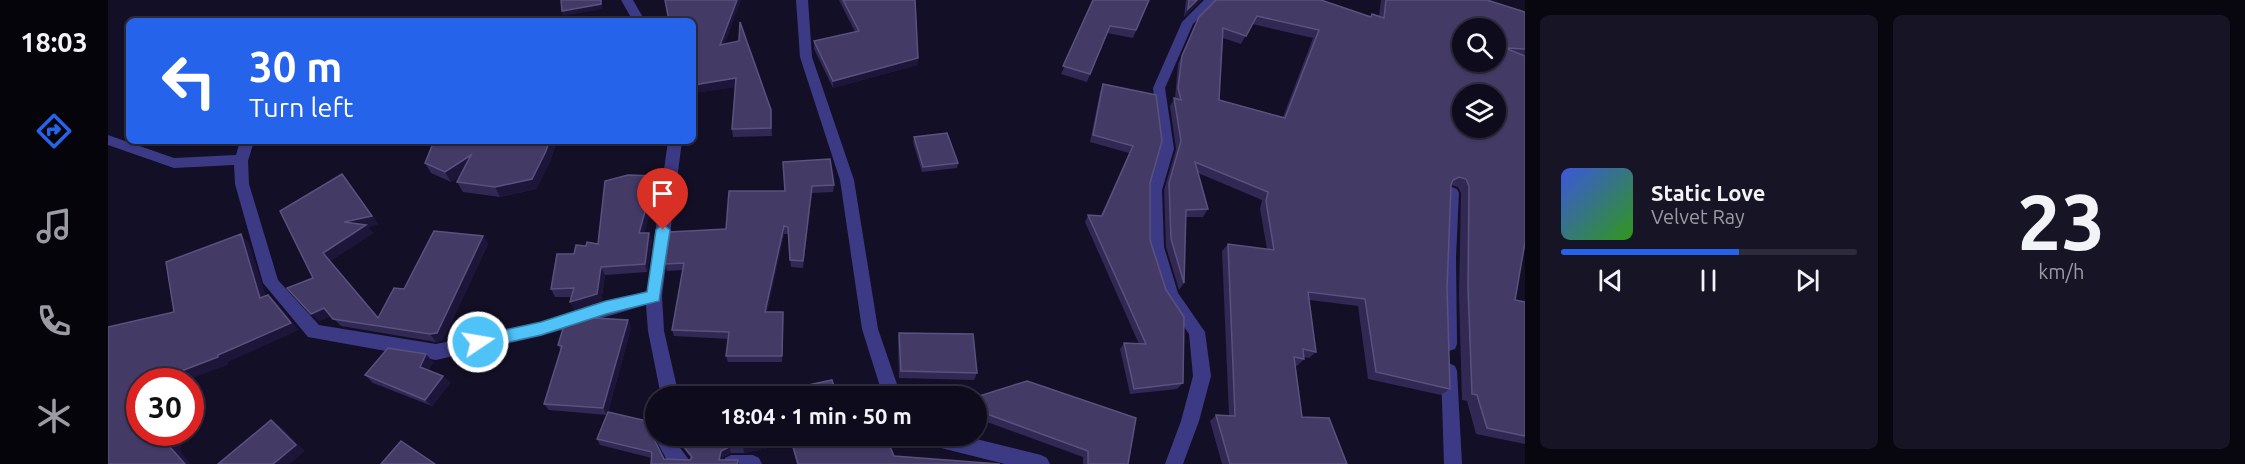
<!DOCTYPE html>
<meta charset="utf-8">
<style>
body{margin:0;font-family:Ubuntu,sans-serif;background:#171425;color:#f1f3f6;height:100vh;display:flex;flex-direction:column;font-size:22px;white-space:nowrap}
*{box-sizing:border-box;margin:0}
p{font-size:20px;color:#9b9ba3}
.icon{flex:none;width:33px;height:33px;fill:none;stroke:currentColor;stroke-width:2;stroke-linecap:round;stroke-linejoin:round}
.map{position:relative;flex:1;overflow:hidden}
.drawer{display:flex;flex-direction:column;gap:15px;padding:15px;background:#08060f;width:720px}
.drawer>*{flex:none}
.guide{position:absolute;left:18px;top:18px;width:570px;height:126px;border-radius:9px;box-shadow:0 2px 4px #0004,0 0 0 2px #2e2b3b;background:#2563eb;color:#fff;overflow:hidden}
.tools{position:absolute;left:1344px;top:18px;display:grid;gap:12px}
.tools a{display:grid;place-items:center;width:54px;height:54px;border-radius:50%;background:#0e0b1c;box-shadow:0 2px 4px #0004,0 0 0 2px #2e2b3b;font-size:30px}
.speed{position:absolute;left:18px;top:368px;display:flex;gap:12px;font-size:30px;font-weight:700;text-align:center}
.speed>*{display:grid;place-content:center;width:78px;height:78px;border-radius:50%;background:#0e0b1c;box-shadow:0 2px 4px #0004,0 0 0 2px #2e2b3b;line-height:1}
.speed .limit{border:9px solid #d22;background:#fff;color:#111}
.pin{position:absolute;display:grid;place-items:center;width:51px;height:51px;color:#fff;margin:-62px -26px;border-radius:50% 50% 50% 0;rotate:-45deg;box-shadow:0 0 6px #0007}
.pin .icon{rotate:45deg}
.me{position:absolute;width:66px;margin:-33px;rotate:78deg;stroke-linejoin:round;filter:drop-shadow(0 0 4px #0008)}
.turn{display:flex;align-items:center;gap:21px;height:126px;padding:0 24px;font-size:27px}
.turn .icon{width:78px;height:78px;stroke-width:2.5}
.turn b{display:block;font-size:42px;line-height:51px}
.drawer .widget{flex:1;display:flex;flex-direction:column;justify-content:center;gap:9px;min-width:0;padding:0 21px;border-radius:9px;background:#171425}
.drawer .dial{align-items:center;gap:0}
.dial b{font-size:78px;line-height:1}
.song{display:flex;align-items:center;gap:18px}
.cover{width:72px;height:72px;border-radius:9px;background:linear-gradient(135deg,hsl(230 70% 55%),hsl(110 70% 35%))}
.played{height:6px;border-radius:3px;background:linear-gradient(90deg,#2563eb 60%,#2e2b3b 60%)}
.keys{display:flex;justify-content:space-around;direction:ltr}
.drawer .tiles{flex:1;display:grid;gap:15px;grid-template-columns:repeat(2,1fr)}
.trip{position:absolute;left:537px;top:386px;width:342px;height:60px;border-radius:30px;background:#0e0b1c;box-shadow:0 2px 4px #0004,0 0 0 2px #2e2b3b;font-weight:700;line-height:60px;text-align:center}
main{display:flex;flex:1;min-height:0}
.tabs{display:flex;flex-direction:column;width:108px;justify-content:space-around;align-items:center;background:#06040b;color:#9b9ba3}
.tabs .icon{width:42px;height:42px}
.tabs .selected{color:#2563eb}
.tabs b{font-size:27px;color:#f1f3f6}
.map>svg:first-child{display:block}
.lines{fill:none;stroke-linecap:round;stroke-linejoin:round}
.minor{fill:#3d3a85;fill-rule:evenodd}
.wall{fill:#312854;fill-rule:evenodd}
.shaded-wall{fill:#1d163a}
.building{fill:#433a66;stroke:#5a527e;stroke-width:1.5;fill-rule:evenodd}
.route{fill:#4fc3f7;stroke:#337fa1;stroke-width:1.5}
</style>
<main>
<nav class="tabs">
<b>18:03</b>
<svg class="icon selected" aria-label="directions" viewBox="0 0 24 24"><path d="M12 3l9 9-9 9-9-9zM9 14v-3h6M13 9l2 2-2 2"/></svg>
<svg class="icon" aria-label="music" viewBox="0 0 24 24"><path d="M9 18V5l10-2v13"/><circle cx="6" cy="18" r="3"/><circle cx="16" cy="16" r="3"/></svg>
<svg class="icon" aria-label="phone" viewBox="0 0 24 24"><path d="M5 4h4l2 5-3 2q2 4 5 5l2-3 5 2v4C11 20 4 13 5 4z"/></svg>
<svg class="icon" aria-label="climate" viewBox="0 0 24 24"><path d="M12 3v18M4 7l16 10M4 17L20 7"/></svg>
</nav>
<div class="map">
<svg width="1417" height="464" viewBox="0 0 1417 464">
<rect width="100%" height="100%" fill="#130f26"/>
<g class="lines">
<g class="minor">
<path d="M513 0H525L537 21H525Z"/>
<path d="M688 0H700L704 57 746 180 770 329 793 396H775L754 329 732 180 692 57Z"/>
<path d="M1096 0H1109L1085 24 1057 88 1066 149 1054 190 1056 247 1070 293 1097 332 1103 376 1091 421 1075 464H1057L1073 421 1085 376 1081 334 1055 296 1040 247V190L1052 149 1045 88 1074 22Z"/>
<path d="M0 135 66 158 128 155 132 141H146L140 161 141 184 170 280 211 325 328 344 433 322 539 291 560 141H574L554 296 556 331 571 396H553L540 331 538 305 433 336 328 360 200 337 155 283 127 184 126 165 66 168 0 145Z"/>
<path d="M1344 187 1349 189 1351 193 1348 257 1349 344 1347 349 1341 351 1335 349 1333 344 1332 257 1337 193 1339 189Z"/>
<path d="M1341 363 1347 366 1349 371 1354 464H1336L1333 371 1335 366Z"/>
<path d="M550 435H568L567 441 584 464H561L549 442Z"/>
<path d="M808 435H852L933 455 939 458 942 464H897L817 444 811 441Z"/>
<path d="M623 455H645L651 458 654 464H614L617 458Z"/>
</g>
</g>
<g class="wall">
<path d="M557 0H633L616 44 663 110 664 136 625 137 624 129 627 87 585 93V21Z"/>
<path d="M731 0H807L810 58 809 65 725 88 706 49V41L747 32Z"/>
<path d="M985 0H1041L1025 38 999 33 979 82 953 74Z"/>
<path d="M1078 0H1093L1076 17Z"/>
<path d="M1108 0 1262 17 1264 14 1271 16 1273 0H1379L1417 12V250L1416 249 1407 300 1417 302V444L1368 434 1359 401 1354 400 1351 295 1353 193 1350 187 1343 185 1339 288 1342 389 1333 395 1260 379 1250 306 1201 300 1208 352 1201 358 1196 357V359L1189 366 1187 365 1194 417 1239 464H1114L1102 421 1108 415H1121L1114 251 1120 244 1159 249 1152 209 1154 200 1090 173 1100 209 1095 217H1077L1076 283 1071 290 1058 247 1056 190 1068 149 1062 106 1067 98 1070 64 1087 25ZM1144 24 1205 38 1175 117 1111 100 1115 38 1133 44Z"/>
<path d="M995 84 1048 95 1042 183V240L1075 383 1069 389 1022 394 1012 349 1016 343 1031 344 977 222 980 215H993L1021 153 982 142 992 92Z"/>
<path d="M806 137 850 163 849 168 814 172 805 142Z"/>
<path d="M283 141H449L442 161 428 189 392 197 355 192 349 182 353 175 343 182 323 173 317 163 324 146H287Z"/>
<path d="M675 162 726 185 725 192 704 193 695 268 683 267 680 234H676L659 312H675L674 362H620L618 356 620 339 566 336 564 330 575 270 559 271 557 264 618 229 677 191Z"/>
<path d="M241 183 270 224 260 227 265 233 222 261 270 317 296 289 375 236 380 244 335 340 328 342 233 326 223 316 211 321 205 278Z"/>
<path d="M550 185 536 233H541L544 241 539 272 497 275 493 302 466 310 464 297H447L443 289 466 254 478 246 490 244Z"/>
<path d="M489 318 520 320 523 328 500 412 548 423V435L547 441 556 459 582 460 583 458 569 440 567 435H777L786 456 892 464H689L683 443 636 453H623L615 457 614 460H630L631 464H543L544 458 492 445 489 439 499 415 441 410 436 404 453 350 450 345Z"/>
<path d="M791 333 869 373 866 380 791 378 790 340Z"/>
<path d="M325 362 321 370 335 376 342 383 324 406 265 383 257 375Z"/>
<path d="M868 397 1020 464H975V457L868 418Z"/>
</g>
<g class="shaded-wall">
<path d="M493 0 495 9 455 16 454 11Z"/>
<path d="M629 0H633L613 54 612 45Z"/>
<path d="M1089 0H1093L1076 17 1080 9Z"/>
<path d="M810 58 809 65 725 88V81Z"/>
<path d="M628 78 629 87 585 93V85Z"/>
<path d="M441 141H449L442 161 428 189 392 197 387 187Z"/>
<path d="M363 155 369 165 343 182 337 172Z"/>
<path d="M547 176 550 185 534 242 531 233Z"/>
<path d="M241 183 270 224 260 227 265 233 222 261 215 253 236 222Z"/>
<path d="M704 186V193L695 268V261Z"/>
<path d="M676 226V234L658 319 657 312Z"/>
<path d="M541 233 544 241 539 272 537 264Z"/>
<path d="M133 234 141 243 161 306 152 298Z"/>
<path d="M375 236 380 244 335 340 328 342 322 334Z"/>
<path d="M493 267 497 275 493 302 466 310 462 302Z"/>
<path d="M160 295 169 303 191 330 120 362V365L76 381H56L55 378Z"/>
<path d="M216 308 224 316 211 321 203 314Z"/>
<path d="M675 312 676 319 674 362V356Z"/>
<path d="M520 320 523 328 499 415 495 408Z"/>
<path d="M318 354 325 362 319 374 312 367Z"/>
<path d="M335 376 342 383 324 406 317 400Z"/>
<path d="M163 420 173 427 197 451 182 464H165Z"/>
<path d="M546 427 548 435 547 442 544 435Z"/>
<path d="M60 432H71L73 452 83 464H77L61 446Z"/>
<path d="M682 436 683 443 636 453 635 447Z"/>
<path d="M621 447 623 453 615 457 613 464 611 460 613 451Z"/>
</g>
<g class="building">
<path d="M453 0H493V4L454 11Z"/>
<path d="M557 0H629L612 45 631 41 632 22 663 110V128L624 129 628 78 585 85V21H561Z"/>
<path d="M735 0H807L810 58 725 81 706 41 751 31Z"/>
<path d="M985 0H1041L1028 30 1002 26 982 74 955 66Z"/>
<path d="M1081 0H1089L1080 9Z"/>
<path d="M1108 0H1213L1263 17 1264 14 1276 18 1278 0H1379L1417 12V49L1397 48 1417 56V242L1407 300 1417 302V436L1379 428 1369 395 1364 394 1360 288 1361 186 1358 179 1351 177 1345 180 1343 185 1339 288 1342 389 1268 372 1257 299 1200 292 1208 352 1195 349 1196 359 1186 357 1194 417 1221 418 1239 464H1122L1108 415 1127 416 1120 244 1166 250 1158 201 1160 192 1087 162 1100 209 1078 210 1076 283 1063 239 1061 183 1073 141 1066 98 1073 100 1070 88 1074 56 1091 17ZM1149 16 1211 30 1177 118 1111 100 1115 28 1138 36ZM1354 28H1388V62H1354ZM1354 94H1388V128H1354Z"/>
<path d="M995 84 1048 95 1054 141 1042 183V240L1058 290 1076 317 1075 383 1026 389 1016 343 1038 344 980 215 994 216 1025 146 985 135Z"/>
<path d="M839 133 850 163 815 167 806 137Z"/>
<path d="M326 141H441L438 151 424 179 387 187 349 182 363 155 337 172 317 163Z"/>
<path d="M722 159 726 185 704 186 695 261 682 260 680 227 676 226 657 312H675L674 356H618L621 332 564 330 576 263 557 264 562 232 618 229 621 191H677L675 162Z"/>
<path d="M234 174 264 216 236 222 258 225 215 253 270 318 286 288 296 289 326 231 375 236 329 333 322 334 225 319 216 308 203 314 179 288 205 278 172 211Z"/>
<path d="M520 175 547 176 531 233H541L537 264 493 267 489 294 462 302 466 288 443 289 449 254H466L468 245 478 246 479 242 490 244 497 181Z"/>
<path d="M133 234 152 298 160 295 183 323 110 355V357L55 378 56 381H32V432H60L61 446 77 464H0V327L66 312 58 262Z"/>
<path d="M486 314V318L520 320 495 408 436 404 454 346 450 345 457 322Z"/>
<path d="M791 333 865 334 869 373 793 371Z"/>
<path d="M280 348 318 354 312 367 335 376 317 400 257 375Z"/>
<path d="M724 380 729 396H649Z"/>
<path d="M919 381 1028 418 1020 464H980V451L868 410V397Z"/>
<path d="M500 412 548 423V427H546L544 435 556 459 582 460 584 457 567 435H777L786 456 892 464H690L682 436 635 447H621L613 451 611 460H630L629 464H543L544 452 489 439Z"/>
<path d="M163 420 188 445 165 464H110Z"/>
<path d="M293 441 327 464H273Z"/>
</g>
<path class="route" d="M555 224 562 230 551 301 498 314 433 335 370 349 364 347 362 342 364 338 370 336 433 322 498 301 539 292 548 230Z"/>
</svg>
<div class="tools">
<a><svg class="icon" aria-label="search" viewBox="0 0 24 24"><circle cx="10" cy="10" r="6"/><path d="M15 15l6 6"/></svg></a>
<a><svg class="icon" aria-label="layers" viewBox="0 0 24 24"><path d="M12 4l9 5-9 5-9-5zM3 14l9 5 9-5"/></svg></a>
</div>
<div class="speed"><div class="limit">30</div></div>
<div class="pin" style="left:555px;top:230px;background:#d93025"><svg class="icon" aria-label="arrive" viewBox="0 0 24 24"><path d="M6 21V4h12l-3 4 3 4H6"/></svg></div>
<svg class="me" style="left:370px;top:342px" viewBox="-20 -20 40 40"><circle r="17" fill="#4fc3f7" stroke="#fff" stroke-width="3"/><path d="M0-11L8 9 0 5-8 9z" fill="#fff"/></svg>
<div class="trip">18:04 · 1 min · 50 m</div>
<div class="guide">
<div class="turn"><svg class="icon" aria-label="left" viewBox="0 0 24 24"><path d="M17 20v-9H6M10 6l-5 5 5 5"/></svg><div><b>30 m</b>Turn left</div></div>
</div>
</div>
<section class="drawer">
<div class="tiles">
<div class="widget">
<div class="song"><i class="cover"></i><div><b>Static Love</b><p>Velvet Ray</p></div></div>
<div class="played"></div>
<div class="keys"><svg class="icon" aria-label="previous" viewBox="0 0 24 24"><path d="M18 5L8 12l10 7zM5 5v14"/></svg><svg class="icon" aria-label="pause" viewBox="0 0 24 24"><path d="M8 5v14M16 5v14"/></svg><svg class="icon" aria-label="next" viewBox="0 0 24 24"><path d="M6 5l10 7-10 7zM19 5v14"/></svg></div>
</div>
<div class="widget dial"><b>23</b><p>km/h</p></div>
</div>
</section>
</main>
